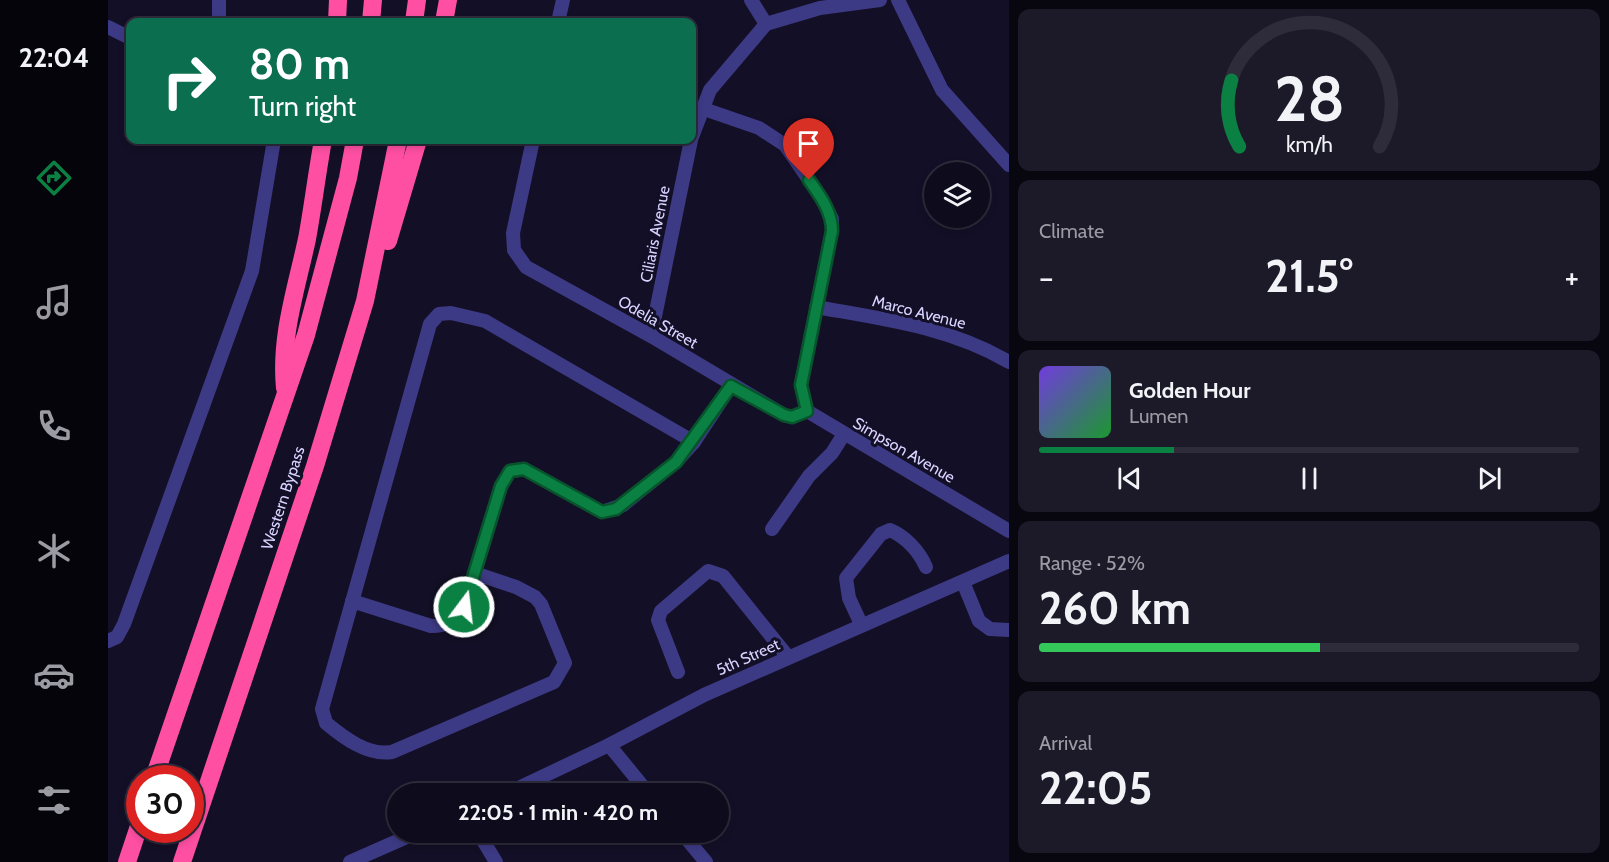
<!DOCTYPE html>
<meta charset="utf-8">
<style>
body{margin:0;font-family:Cabin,sans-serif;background:#1c1929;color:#f1f3f6;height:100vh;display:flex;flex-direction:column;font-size:22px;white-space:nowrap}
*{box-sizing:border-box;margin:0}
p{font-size:20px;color:#9b9ba3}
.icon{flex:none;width:33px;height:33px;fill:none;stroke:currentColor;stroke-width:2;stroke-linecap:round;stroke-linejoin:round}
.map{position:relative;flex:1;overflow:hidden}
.panel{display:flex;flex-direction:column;gap:9px;padding:9px;background:#08060f;width:600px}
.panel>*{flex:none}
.guide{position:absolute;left:18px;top:18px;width:570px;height:126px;border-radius:12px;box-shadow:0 3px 9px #0003,0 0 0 2px #2e2b3b;background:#0b6e4f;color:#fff;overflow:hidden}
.controls{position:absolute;left:816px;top:162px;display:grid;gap:12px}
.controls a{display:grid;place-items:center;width:66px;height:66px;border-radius:50%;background:#0e0b1c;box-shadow:0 3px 9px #0003,0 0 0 2px #2e2b3b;font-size:30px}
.speed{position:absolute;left:18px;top:765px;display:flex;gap:12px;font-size:30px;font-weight:700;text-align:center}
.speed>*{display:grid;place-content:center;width:78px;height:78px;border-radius:50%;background:#0e0b1c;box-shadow:0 3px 9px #0003,0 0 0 2px #2e2b3b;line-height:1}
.speed .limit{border:9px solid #d22;background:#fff;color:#111}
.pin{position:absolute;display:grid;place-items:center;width:51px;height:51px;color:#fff;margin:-62px -26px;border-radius:50% 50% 50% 0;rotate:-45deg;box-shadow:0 0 6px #0007}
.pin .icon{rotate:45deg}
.me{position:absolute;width:66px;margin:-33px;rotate:15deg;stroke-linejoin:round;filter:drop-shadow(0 0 4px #0008)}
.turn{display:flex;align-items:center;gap:21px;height:126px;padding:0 24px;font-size:27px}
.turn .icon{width:78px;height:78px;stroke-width:2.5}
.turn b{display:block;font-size:42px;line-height:51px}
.big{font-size:45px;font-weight:700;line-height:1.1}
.panel .card{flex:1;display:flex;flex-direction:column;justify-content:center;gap:9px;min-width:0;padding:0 21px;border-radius:12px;background:#1c1929}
.panel .dial{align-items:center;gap:0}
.dial svg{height:156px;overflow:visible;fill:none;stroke:#2e2b3b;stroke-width:7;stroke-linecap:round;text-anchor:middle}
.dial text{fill:#f1f3f6;stroke:none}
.song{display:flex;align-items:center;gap:18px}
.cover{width:72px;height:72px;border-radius:9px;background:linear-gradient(135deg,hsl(260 70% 55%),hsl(130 70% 35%))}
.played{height:6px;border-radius:3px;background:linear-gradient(90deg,#0b8043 25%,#2e2b3b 25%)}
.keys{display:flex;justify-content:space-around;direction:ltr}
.heat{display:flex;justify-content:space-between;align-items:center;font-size:33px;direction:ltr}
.charge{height:9px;border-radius:4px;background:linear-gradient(90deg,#34c759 52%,#2e2b3b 0)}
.trip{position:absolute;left:279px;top:783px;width:342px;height:60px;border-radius:30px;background:#0e0b1c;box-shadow:0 3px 9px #0003,0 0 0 2px #2e2b3b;font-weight:700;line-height:60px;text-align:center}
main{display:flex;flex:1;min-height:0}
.tabs{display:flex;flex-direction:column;width:108px;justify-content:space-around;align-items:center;background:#06040b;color:#9b9ba3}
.tabs .icon{width:42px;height:42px}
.tabs .active{color:#0b8043}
.tabs b{font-size:27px;color:#f1f3f6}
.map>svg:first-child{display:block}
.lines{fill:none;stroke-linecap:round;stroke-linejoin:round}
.street{stroke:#3d3a85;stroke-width:14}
.highway{stroke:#ff4fa3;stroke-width:18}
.route-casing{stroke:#07532c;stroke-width:15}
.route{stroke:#0b8043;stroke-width:10}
.labels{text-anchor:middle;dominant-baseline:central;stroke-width:6;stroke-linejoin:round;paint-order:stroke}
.street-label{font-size:16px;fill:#d9d4ff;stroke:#130f26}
</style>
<main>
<nav class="tabs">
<b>22:04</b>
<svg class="icon active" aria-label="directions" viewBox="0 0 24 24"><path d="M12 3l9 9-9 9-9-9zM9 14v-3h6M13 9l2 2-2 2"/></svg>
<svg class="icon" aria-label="music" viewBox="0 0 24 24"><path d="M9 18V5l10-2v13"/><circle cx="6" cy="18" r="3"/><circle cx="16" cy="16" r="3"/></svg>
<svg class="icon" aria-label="phone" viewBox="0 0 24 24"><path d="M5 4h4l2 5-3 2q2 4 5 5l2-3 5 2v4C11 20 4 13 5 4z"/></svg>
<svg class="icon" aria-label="climate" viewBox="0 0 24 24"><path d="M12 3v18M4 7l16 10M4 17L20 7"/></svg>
<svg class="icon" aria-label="car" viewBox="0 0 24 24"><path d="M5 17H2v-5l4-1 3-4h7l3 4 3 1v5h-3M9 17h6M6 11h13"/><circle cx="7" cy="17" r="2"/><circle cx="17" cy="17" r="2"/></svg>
<svg class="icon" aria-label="filters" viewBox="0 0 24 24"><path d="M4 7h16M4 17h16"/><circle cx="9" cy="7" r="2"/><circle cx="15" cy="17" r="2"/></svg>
</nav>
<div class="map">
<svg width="901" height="862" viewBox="0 0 901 862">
<rect width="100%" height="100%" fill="#130f26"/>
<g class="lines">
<g class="street">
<path d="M111 0V22"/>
<path d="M643 0 658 24"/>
<path d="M790 0 834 90 901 165"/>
<path d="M450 22 455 0"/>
<path d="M0 27 22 38"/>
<path d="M593 108 651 128 677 145 713 197 724 219V231L693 385 699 411 901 531"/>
<path d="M584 137 602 90 658 24 712 8 772 0"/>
<path d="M425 140 405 233 406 250 418 267 543 336 676 415 684 417 699 411"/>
<path d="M708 307C775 319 841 327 901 362"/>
<path d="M543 336 583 140"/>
<path d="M664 529 701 476 724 453 736 434"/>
<path d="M366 573 408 587 427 597 433 604 457 663 446 682 284 752C260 756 236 738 218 723L214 709 322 324 331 314 343 313 377 321 586 442"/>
<path d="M855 582 871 621 882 629 901 630"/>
<path d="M244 601 323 626C339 626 348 622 356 607L393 486 402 471 416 469 494 512 515 505 568 462 586 442 623 386"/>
<path d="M753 624 741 598 738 578 773 534 782 530C798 537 811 551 818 567"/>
<path d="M0 641 9 637 16 624 144 271 166 140"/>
<path d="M570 672 550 620 553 611 600 571 615 576 680 657"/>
<path d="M501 745 541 794"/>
<path d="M398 794 501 745 596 695 901 561"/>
<path d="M370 832 388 862"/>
<path d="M573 832 598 862"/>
<path d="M242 862 310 832"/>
</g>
<g class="highway">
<path d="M229 22 230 0"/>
<path d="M263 22 265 0"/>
<path d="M306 22 309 0"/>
<path d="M336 22 340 0"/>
<path d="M280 241 310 140"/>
<path d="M177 388C172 337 188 290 199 239 205 206 209 173 215 140"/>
<path d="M46 778 198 335 240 178 247 140"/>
<path d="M19 862 32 823"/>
<path d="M74 862 207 466 257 301 290 140"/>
</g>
</g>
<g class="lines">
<g class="route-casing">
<path id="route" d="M356 607 393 486 402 471 416 469 494 512 508 509 568 462 623 386 676 415 684 417 699 411 693 385 724 231C724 211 712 196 701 180"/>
</g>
<use href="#route" class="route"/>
</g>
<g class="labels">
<g class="street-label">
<text transform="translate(547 234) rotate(-79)">Ciliaris Avenue</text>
<text transform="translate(811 312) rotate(14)">Marco Avenue</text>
<text transform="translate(550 322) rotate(30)">Odelia Street</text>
<text transform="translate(796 450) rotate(30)">Simpson Avenue</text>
<text transform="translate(175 498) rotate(-72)">Western Bypass</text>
<text transform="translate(640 657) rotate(-24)">5th Street</text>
</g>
</g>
</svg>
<div class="controls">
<a><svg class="icon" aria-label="layers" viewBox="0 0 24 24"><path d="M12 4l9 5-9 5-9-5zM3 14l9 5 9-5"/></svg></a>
</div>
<div class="speed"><div class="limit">30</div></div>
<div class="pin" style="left:701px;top:180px;background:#d93025"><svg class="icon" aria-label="arrive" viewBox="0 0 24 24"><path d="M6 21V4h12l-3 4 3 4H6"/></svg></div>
<svg class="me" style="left:356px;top:607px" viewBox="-20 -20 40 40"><circle r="17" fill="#0b8043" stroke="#fff" stroke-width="3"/><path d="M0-11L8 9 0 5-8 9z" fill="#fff"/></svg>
<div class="trip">22:05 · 1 min · 420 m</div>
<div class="guide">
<div class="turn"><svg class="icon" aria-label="right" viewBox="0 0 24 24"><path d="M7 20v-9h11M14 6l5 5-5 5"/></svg><div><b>80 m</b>Turn right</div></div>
</div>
</div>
<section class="panel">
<div class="card dial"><svg viewBox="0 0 100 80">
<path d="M14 69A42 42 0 1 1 86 69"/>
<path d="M14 69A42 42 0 0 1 10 35" stroke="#0b8043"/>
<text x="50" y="56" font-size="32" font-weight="700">28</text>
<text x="50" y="72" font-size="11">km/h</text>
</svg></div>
<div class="card"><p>Climate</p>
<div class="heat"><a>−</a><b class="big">21.5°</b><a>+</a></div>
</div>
<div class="card">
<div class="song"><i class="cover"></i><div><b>Golden Hour</b><p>Lumen</p></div></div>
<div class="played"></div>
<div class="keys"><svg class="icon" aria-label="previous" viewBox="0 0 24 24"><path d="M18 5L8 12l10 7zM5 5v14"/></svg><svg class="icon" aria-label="pause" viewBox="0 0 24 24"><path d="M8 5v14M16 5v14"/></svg><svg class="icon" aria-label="next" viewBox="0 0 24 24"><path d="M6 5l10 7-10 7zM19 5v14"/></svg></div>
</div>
<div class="card"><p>Range · 52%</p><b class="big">260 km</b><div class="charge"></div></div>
<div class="card"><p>Arrival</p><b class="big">22:05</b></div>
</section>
</main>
